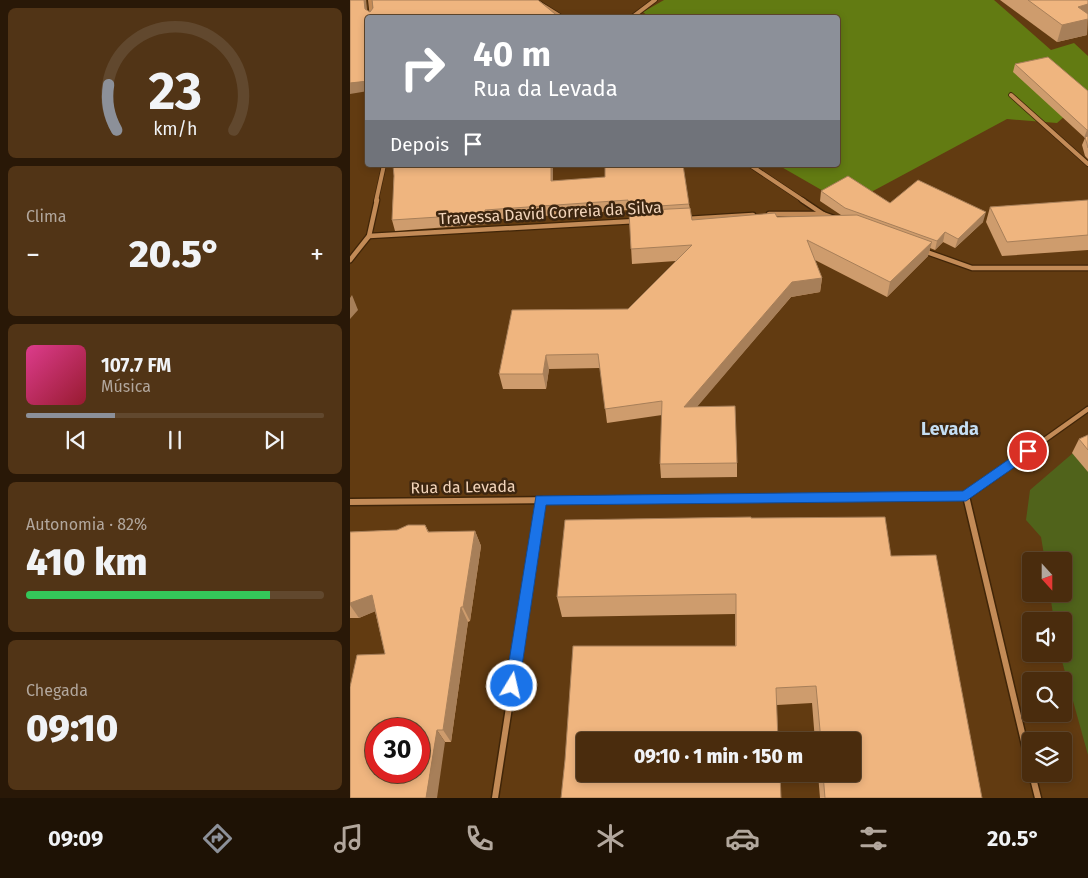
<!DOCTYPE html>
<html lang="pt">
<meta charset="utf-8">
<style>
body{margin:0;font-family:"Fira Sans",sans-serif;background:#513416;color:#f1f3f6;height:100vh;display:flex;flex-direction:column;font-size:19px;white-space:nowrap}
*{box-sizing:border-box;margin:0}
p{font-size:16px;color:#b2a79d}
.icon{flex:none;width:28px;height:28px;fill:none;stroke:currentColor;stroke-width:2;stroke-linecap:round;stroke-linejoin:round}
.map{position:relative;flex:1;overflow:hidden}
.details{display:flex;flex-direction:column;gap:8px;padding:8px;background:#291807;width:350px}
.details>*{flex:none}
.top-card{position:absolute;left:15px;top:15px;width:475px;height:152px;border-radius:5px;box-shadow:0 2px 8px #0003,0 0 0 1px #61482e;background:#8c9099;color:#fff;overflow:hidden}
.needle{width:32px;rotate:159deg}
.buttons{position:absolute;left:672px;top:552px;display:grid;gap:10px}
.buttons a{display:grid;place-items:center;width:50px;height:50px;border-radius:5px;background:#4a2c0d;box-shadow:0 2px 8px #0003,0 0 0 1px #61482e;font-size:25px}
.speed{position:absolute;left:15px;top:718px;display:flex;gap:10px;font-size:25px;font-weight:700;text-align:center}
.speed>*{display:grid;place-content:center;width:65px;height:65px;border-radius:50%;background:#4a2c0d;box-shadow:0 2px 8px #0003,0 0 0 1px #61482e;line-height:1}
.speed .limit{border:8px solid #d22;background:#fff;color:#111}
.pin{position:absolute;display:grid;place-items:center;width:42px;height:42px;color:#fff;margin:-21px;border:2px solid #fff;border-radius:50%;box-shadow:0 1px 5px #0007}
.me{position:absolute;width:55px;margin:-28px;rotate:9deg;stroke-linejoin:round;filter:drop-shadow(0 0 4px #0008)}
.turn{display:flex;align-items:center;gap:18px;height:105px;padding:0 25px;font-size:22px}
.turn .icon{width:65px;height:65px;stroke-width:2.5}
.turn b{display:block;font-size:35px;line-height:42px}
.then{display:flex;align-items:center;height:48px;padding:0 25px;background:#0003;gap:10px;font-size:19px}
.big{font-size:38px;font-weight:800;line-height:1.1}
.details .tile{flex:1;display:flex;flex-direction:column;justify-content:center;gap:8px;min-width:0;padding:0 18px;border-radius:8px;background:#513416}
.details .dial{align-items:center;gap:0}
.dial svg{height:130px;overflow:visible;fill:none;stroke:#61482e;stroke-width:7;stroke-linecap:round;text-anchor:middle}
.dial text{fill:#f1f3f6;stroke:none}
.song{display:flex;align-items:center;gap:15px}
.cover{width:60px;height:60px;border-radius:8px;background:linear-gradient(135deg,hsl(330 70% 55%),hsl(350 70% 35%))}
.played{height:5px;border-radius:2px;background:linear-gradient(90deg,#8c9099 30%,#61482e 30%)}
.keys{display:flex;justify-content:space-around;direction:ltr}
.heat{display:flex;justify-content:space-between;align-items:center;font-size:28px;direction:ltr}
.charge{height:8px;border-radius:4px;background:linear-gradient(90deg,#34c759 82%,#61482e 0)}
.trip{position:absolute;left:226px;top:732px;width:285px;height:50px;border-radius:5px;background:#4a2c0d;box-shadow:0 2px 8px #0003,0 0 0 1px #61482e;font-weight:800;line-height:50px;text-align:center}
.menu{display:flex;height:80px;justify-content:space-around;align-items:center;background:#1e1205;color:#b2a79d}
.menu .icon{width:35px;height:35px}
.menu .active{color:#8c9099}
.menu b{font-size:22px;color:#f1f3f6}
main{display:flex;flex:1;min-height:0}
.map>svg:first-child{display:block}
.green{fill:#50631b}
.forest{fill:#627b12}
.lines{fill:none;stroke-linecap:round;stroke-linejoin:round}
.minor-far2-casing{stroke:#402508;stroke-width:5.5}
.minor-far1-casing{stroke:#402508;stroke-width:7}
.minor-casing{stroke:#402508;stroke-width:9}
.minor-far2{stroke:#c38b57;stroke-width:4}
.minor-far1{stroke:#c38b57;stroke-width:4.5}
.minor{stroke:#c38b57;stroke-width:6}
.wall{fill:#ce9c6d}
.shaded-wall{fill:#a77f59}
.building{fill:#efb57f;stroke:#a77f59;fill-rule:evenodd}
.route{fill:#1a73e8;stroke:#114b97}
.labels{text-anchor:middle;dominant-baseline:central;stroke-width:5;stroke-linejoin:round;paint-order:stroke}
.street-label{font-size:16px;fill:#f2d4ba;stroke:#3d2610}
.neighbourhood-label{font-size:18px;font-weight:bold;fill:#c5def3;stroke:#3d2610}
</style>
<main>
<section class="details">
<div class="tile dial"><svg viewBox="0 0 100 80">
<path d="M14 69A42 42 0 1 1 86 69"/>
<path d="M14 69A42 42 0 0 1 9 41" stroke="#8c9099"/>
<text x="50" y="56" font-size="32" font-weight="700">23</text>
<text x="50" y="72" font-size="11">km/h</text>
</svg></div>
<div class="tile"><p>Clima</p>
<div class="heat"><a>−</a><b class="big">20.5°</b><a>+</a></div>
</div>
<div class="tile">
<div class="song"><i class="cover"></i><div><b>107.7 FM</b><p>Música</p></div></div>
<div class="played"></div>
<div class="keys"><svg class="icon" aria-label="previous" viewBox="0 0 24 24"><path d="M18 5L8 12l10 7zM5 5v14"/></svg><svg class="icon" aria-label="pause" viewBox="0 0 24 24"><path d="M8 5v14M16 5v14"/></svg><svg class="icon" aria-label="next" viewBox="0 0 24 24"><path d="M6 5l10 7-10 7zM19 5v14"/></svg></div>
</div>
<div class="tile"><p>Autonomia · 82%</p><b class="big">410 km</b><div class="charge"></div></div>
<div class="tile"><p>Chegada</p><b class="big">09:10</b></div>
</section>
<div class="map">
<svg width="738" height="798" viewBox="0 0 738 798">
<rect width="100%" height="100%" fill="#623b11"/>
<path class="green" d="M723 453 738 470V755L710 654H714V621H704L700 594H714V561H695L691 537 676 520 680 490Z"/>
<path class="forest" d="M314 0H644L701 50 724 43 738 56V96L707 123 657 119 523 191 475 192 428 165H488V18H300L293 12Z"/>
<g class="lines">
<g class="minor-far2-casing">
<g id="minor-far2">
<path d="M20 0 22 18"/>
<path d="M184 0 213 18"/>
<path d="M281 18 305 0"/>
<path d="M661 95 738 164"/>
<path d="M400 165 454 201"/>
<path d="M26 201 34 165"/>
</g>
</g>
<g class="minor-far1-casing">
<g id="minor-far1">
<path d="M452 200 473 214 484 218"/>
<path d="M419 214H473"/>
<path d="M336 219 403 215"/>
<path d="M19 236 286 221"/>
<path d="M574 251 622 268H738"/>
<path d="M0 260 19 236 27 200"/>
<path d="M665 461 738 409"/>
</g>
</g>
<g class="minor-casing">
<g id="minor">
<path d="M616 496 681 771"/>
<path d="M0 502 616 496 667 460"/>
<path d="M682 774 688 798"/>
<path d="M145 798 191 500"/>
</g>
</g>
<use href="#minor-far2" class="minor-far2"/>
<use href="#minor-far1" class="minor-far1"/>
<use href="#minor" class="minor"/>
</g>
<g class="wall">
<path d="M650 0H738L737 35 707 42Z"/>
<path d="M665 64 738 91V159L735 156 732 145 735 138 663 72Z"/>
<path d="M203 165V181L339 204 342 220 491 215 470 201 471 191 540 203 633 222 605 248 593 242 585 250 580 248 578 256 537 297 465 260 472 278 470 292 441 297 347 406 387 463V477L311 478 310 464 312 415 257 423 250 368 199 369 196 389H153L149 374 278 309 326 261 282 264 279 210 138 220V224L45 231 42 220 44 176Z"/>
<path d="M738 200V250L652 256 636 222 640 207Z"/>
<path d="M738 435V472L722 453 729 439Z"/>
<path d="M401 518 541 556 632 798H470L468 774H502V741H465L462 703 427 705 385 646V614L212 617 207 597Z"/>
<path d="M75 525 79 532 125 531 131 546 120 621 118 622 101 742H95L35 654 25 611 9 618H0V532L47 530Z"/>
</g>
<g class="shaded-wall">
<path d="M14 0H16L18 18 15 9Z"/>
<path d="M738 4 737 35 707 42 712 25 728 7Z"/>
<path d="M18 81V91L0 94V83Z"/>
<path d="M737 130H738V137L734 138Z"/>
<path d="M201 165H203V191L201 181Z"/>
<path d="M135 210 138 220V224L135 214Z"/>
<path d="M636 212 633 222 605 248 608 239Z"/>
<path d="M595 232 593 242 585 250 587 241Z"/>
<path d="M582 242 578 256 537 297 540 282Z"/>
<path d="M472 278 470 292 441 297 335 421 334 407 442 282Z"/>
<path d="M2 295 8 310 0 319V298Z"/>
<path d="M196 355 199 369 196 389 193 374Z"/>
<path d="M125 531 131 546 120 621 113 607Z"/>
<path d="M22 595 31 609 9 618 0 605V603Z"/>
<path d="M111 607 118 622 101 742 93 730Z"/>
<path d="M87 730 95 742 87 798H76Z"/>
</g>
<g class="building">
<path d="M0 0H14L15 9 20 12 23 8 22 0H188L210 18H18V81L0 83Z"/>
<path d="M678 0H738V4L728 7 738 14V19L712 25Z"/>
<path d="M698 57 738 91V130H737L665 64Z"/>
<path d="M738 136V148L735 137Z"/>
<path d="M43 165H201V181L255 177V165H333L339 204 279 208 278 200 135 210V214L42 220 44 176Z"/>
<path d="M498 176 540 203 568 180 636 212 608 239 595 232 587 241 495 208 471 191Z"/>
<path d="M738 200V235L657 242 640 207Z"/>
<path d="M340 208 342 220 425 213 427 217 507 215 582 242 540 282 457 240 472 278 442 282 334 407 385 406 387 463 310 464 312 401 255 409 248 354 196 355 193 374H149L162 310 278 309 342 245 281 249 279 211Z"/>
<path d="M738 435V450L729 439Z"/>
<path d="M401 517V518L535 517 541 556 586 555 632 798H475L473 774H502V741H471L466 686 426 688 428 741H235V774H430L431 798H211L215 760 223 646H386V594L207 597 215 520Z"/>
<path d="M58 525H75L78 532 125 531 113 607H111L93 730H87L76 798H0V687L7 655 35 654 22 595 0 603V532L47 530ZM26 729H69V771H26Z"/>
</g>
<path class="route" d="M678 446 682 448 683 451 682 455 616 501 196 505 169 686 167 691 162 693 157 691 155 686 186 496 613 491Z"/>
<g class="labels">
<g class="street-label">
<text transform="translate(200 213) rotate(-3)">Travessa David Correia da Silva</text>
<text transform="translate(113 487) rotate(-1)">Rua da Levada</text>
</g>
<g class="neighbourhood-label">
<text x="600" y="429">Levada</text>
</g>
</g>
</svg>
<div class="buttons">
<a><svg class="needle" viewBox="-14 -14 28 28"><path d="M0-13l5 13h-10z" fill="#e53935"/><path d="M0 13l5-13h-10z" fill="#b2a79d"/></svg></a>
<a><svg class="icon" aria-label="sound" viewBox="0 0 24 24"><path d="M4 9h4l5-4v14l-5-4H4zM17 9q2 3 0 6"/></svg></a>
<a><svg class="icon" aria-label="search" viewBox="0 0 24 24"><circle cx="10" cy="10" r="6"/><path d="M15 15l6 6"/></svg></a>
<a><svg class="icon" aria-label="layers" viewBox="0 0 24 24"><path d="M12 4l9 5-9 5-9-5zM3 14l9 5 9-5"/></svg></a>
</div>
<div class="speed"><div class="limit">30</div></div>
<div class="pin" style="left:678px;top:451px;background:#d93025"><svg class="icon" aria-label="arrive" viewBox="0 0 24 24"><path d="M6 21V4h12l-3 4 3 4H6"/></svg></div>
<svg class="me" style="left:162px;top:686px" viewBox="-20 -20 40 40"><circle r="17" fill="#1a73e8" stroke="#fff" stroke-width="3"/><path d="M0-11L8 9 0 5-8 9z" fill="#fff"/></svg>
<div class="trip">09:10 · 1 min · 150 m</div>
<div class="top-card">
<div class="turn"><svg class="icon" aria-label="right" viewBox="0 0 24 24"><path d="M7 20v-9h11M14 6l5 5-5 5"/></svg><div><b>40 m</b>Rua da Levada</div></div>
<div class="then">Depois<svg class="icon" aria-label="arrive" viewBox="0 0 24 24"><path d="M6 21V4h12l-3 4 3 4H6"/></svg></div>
</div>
</div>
</main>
<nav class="menu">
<b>09:09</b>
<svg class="icon active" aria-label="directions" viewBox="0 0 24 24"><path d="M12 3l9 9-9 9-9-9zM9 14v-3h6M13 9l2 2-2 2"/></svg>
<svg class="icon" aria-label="music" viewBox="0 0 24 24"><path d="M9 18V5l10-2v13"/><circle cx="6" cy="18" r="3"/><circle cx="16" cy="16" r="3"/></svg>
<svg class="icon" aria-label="phone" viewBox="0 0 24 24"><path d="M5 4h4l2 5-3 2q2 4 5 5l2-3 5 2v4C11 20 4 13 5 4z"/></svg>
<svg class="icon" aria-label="climate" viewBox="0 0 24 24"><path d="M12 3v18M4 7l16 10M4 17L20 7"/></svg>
<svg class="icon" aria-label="car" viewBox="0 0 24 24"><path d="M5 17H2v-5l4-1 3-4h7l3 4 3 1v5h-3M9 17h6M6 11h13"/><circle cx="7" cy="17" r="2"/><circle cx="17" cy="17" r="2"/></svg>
<svg class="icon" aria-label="filters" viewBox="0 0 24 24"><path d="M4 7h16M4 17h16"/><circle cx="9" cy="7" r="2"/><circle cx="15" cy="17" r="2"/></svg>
<b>20.5°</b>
</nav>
